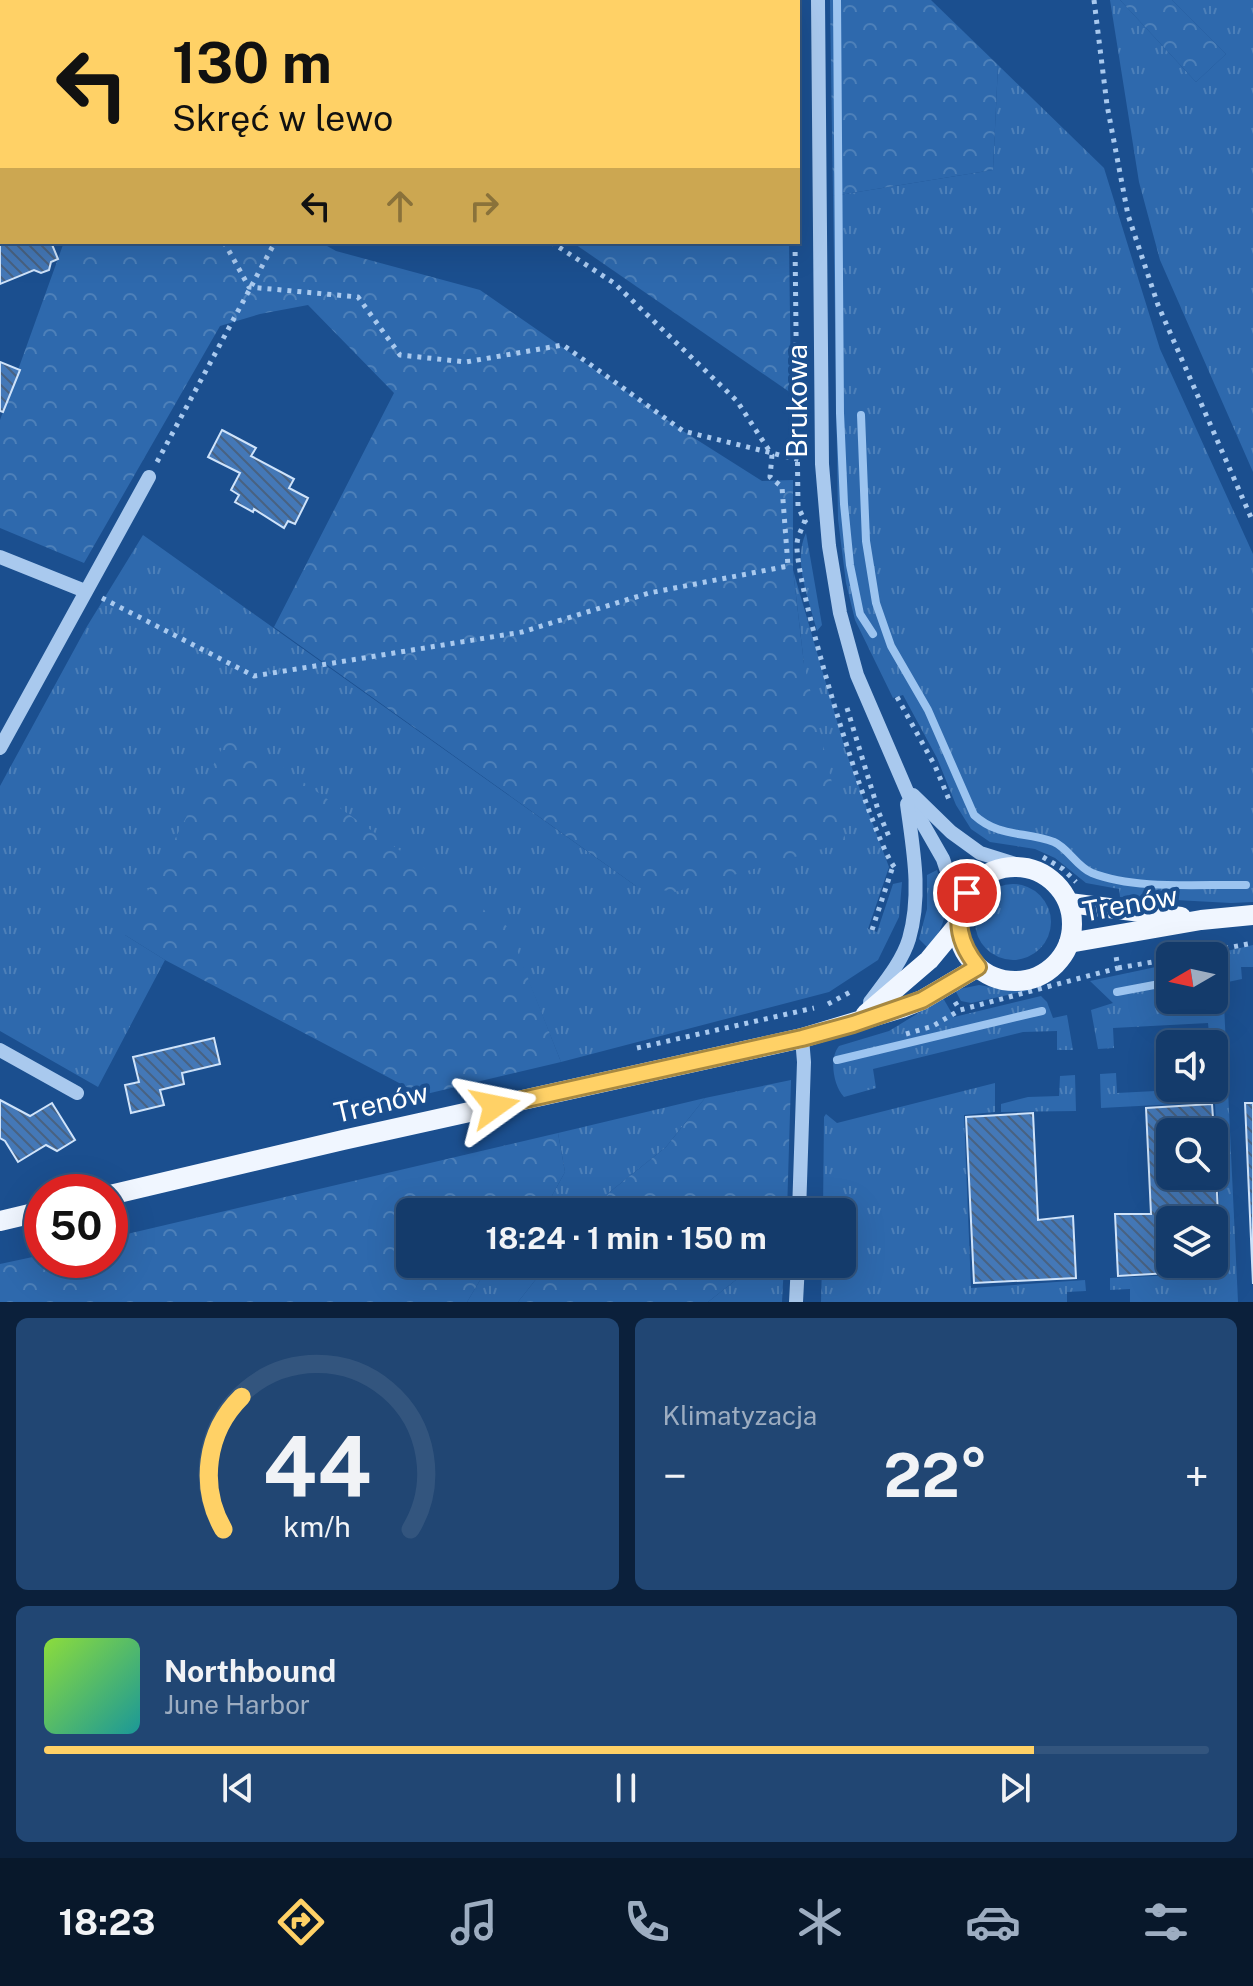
<!DOCTYPE html>
<html lang="pl">
<meta charset="utf-8">
<style>
body{margin:0;font-family:"Public Sans",sans-serif;background:#214673;color:#f1f3f6;height:100vh;display:flex;flex-direction:column;font-size:30px;white-space:nowrap}
*{box-sizing:border-box;margin:0}
p{font-size:26px;color:#9dadc1}
.icon{flex:none;width:44px;height:44px;fill:none;stroke:currentColor;stroke-width:2;stroke-linecap:round;stroke-linejoin:round}
.map{position:relative;height:1302px;overflow:hidden}
.sheet{display:flex;flex-direction:column;gap:16px;padding:16px;background:#0b203b;flex:1}
.sheet>*{flex:none}
.hud{position:absolute;left:0px;top:0px;width:800px;height:244px;box-shadow:0 8px 32px #0002,0 0 0 2px #33557e;background:#ffd166;color:#111;overflow:hidden}
.needle{width:52px;rotate:261deg}
.fabs{position:absolute;left:1156px;top:942px;display:grid;gap:16px}
.fabs a{display:grid;place-items:center;width:72px;height:72px;border-radius:12px;background:#143b6b;box-shadow:0 8px 32px #0002,0 0 0 2px #33557e;font-size:40px}
.speed{position:absolute;left:24px;top:1174px;display:flex;gap:16px;font-size:40px;font-weight:700;text-align:center}
.speed>*{display:grid;place-content:center;width:104px;height:104px;border-radius:50%;background:#143b6b;box-shadow:0 8px 32px #0002,0 0 0 2px #33557e;line-height:1}
.speed .limit{border:12px solid #d22;background:#fff;color:#111}
.pin{position:absolute;display:grid;place-items:center;width:68px;height:68px;color:#fff;margin:-34px;border:4px solid #fff;border-radius:50%;box-shadow:0 2px 8px #0007}
.me{position:absolute;width:88px;margin:-44px;rotate:78deg;stroke-linejoin:round;filter:drop-shadow(0 0 6px #0008)}
.turn{display:flex;align-items:center;gap:28px;height:168px;padding:0 40px;font-size:36px}
.turn .icon{width:104px;height:104px;stroke-width:2.5}
.turn b{display:block;font-size:56px;line-height:68px}
.lanes{display:flex;align-items:center;height:76px;padding:0 40px;background:#0003;justify-content:center;gap:40px;direction:ltr}
.lanes .off{opacity:.35}
.big{font-size:60px;font-weight:700;line-height:1.1}
.sheet .card{flex:1;display:flex;flex-direction:column;justify-content:center;gap:12px;min-width:0;padding:0 28px;border-radius:12px;background:#214673}
.sheet .dial{align-items:center;gap:0}
.dial svg{height:208px;overflow:visible;fill:none;stroke:#33557e;stroke-width:7;stroke-linecap:round;text-anchor:middle}
.dial text{fill:#f1f3f6;stroke:none}
.song{display:flex;align-items:center;gap:24px}
.cover{width:96px;height:96px;border-radius:12px;background:linear-gradient(135deg,hsl(90 70% 55%),hsl(180 70% 35%))}
.played{height:8px;border-radius:4px;background:linear-gradient(90deg,#ffd166 85%,#33557e 85%)}
.keys{display:flex;justify-content:space-around;direction:ltr}
.heat{display:flex;justify-content:space-between;align-items:center;font-size:44px;direction:ltr}
.sheet .tiles{flex:1;display:grid;gap:16px;grid-template-columns:1fr 1fr}
.card:last-child{grid-column:span 2}
.trip{position:absolute;left:396px;top:1198px;width:460px;height:80px;border-radius:12px;background:#143b6b;box-shadow:0 8px 32px #0002,0 0 0 2px #33557e;font-weight:700;line-height:80px;text-align:center}
.menu{display:flex;height:128px;justify-content:space-around;align-items:center;background:#08182b;color:#9dadc1}
.menu .icon{width:56px;height:56px}
.menu .active{color:#ffd166}
.menu b{font-size:36px;color:#f1f3f6}
.map>svg:first-child{display:block}
.grass{fill:url(#grass-tufts)}
.forest{fill:url(#forest-crowns)}
.lines{fill:none;stroke-linecap:round;stroke-linejoin:round}
.stream{stroke:#9cc4f0;stroke-width:8}
.building{fill:url(#building-back-hatch);stroke:#cfe3fa;stroke-width:2;fill-rule:evenodd}
.path{stroke:#a9c9ee;stroke-width:5;stroke-dasharray:4 6;stroke-linecap:butt}
.minor{stroke:#a9c9ee;stroke-width:14}
.major{stroke:#f0f6ff;stroke-width:20}
.route-casing{stroke:#a68842;stroke-width:20}
.route{stroke:#ffd166;stroke-width:14}
.labels{text-anchor:middle;dominant-baseline:central;stroke-width:8;stroke-linejoin:round;paint-order:stroke}
.street-label{font-size:28px;fill:#fff;stroke:#1b4f8f}
</style>
<div class="map">
<svg width="1253" height="1302" viewBox="0 0 1253 1302">
<defs>
<pattern id="grass-tufts" width="24" height="20" patternUnits="userSpaceOnUse" patternTransform="scale(2)"><rect width="24" height="20" fill="#2e69ad"/><path d="M3 7l-1-3M5 7V3M7 7l1-3M15 17l-1-3M17 17v-4M19 17l1-3" fill="none" stroke="#4d80b9"/></pattern>
<pattern id="forest-crowns" width="20" height="18" patternUnits="userSpaceOnUse" patternTransform="scale(2)"><rect width="20" height="18" fill="#2e69ad"/><path d="M2 6a3 3 0 1 1 6 0M12 15a3 3 0 1 1 6 0" fill="none" stroke="#4d80b9"/></pattern>
<pattern id="building-back-hatch" width="6" height="6" patternUnits="userSpaceOnUse" patternTransform="scale(2)"><rect width="6" height="6" fill="#4478b7"/><path d="M-1 5l2 2M0 0l6 6M5-1l2 2" fill="none" stroke="#486282"/></pattern>
</defs>
<rect width="100%" height="100%" fill="#1b4f8f"/>
<g class="grass">
<path d="M1110 0H1120L1196 82 1226 54 1172 0H1253V472L1160 260 1139 182Z"/>
<path d="M998 65 1104 168 1160 349 1253 554V902L1231 903 1120 897 1119 889 1086 883 1055 858 1035 849 990 842 971 829 956 805 937 758 903 695 893 698 855 620 846 583 838 519 833 196 993 170Z"/>
<path d="M806 533 822 625 817 631C810 602 792 562 806 533Z"/>
<path d="M143 535 636 886 804 664 793 570 846 752 889 867 868 929 877 932 893 884 902 882 899 917 878 960 829 992 561 1062 507 927 125 935 165 960 98 1087 0 1031V786L86 628Z"/>
<path d="M937 870C951 904 948 920 929 949L919 939 927 909V875Z"/>
<circle cx="1013" cy="922" r="38"/>
<path d="M1253 945V967H1241L1242 979 1223 983 1238 1302H1130V1289L1110 1290V1278L1222 1273 1215 1101 1181 1102V1090L1214 1088V1044H1210L1208 1023 1113 1028 1114 1048 1098 1049 1091 1010 1113 1003 1090 981 1170 964V1000H1214V956H1205Z"/>
<path d="M979 985 1007 990H1031L971 1003 961 1001 955 990Z"/>
<path d="M1041 996 1047 1002 1053 1018 1067 1015 1073 1050H1057V1031L1023 1032 873 1069 876 1088 844 1097C833 1085 829 1058 839 1046L889 1031 943 998 954 1017Z"/>
<path d="M1116 1073 1117 1093 1175 1090 1176 1104 1101 1108 1100 1074Z"/>
<path d="M1075 1075 1076 1111 1001 1112V1104L1028 1097 1059 1096 1060 1076Z"/>
<path d="M995 1083V1112L964 1115 971 1288 1085 1280 1086 1291 1067 1292V1302H821L822 1264H842V1212H823L824 1117 826 1114 837 1123Z"/>
<path d="M705 1098 666 1147 611 1191 591 1212H543L565 1172 558 1133Z"/>
<path d="M494 1264H548L518 1302H467L482 1277Z"/>
<path d="M756 1264H784L782 1302H708Z"/>
</g>
<g class="forest">
<path d="M220 0H787V2H223Z"/>
<path d="M830 0H931L998 65 993 170 833 196Z"/>
<path d="M1120 0H1172L1226 54 1196 82Z"/>
<path d="M64 242H320L336 251 480 290 683 431 762 481 793 480V570L804 664 846 842 675 892 636 886 274 627 394 393 308 305 260 314 220 326 84 563 0 528V420Z"/>
<path d="M572 242H789L791 393Z"/>
<path d="M231 731 508 927 561 1062 422 1095 165 960 125 935Z"/>
<path d="M791 1080 787 1212H591L611 1191 666 1147 705 1098Z"/>
<path d="M558 1133 565 1172 543 1212H410V1264H494L482 1277 467 1302H0V1264L42 1255V1260H110V1238Z"/>
<path d="M548 1264H756L708 1302H518Z"/>
</g>
<g class="lines">
<g class="stream">
<path d="M837 0 840 413 844 504 850 565 860 614 873 634"/>
<path d="M861 415 866 541 876 603 891 646 928 710 974 815C999 838 1025 831 1054 842 1068 848 1077 867 1092 873 1135 890 1200 884 1246 885"/>
<path d="M1214 973H1219"/>
<path d="M1117 992 1170 982"/>
<path d="M837 1060 1042 1011"/>
</g>
</g>
<g class="building">
<path d="M5 242H51L58 259 51 262 49 270 41 273 34 270 0 284V244Z"/>
<path d="M0 362 20 370 3 412 0 411Z"/>
<path d="M222 430 256 448 251 456 294 479 289 488 308 498 295 524 288 521 284 528 254 509 253 512 235 502 239 495 231 490 240 473 208 457Z"/>
<path d="M214 1038 220 1064 182 1073 184 1084 160 1090 164 1105 131 1113 125 1085 139 1082 133 1057Z"/>
<path d="M0 1100 30 1116 52 1103 75 1140 57 1151 46 1145 18 1162 5 1141 0 1138Z"/>
<path d="M1245 1103H1253V1284Z"/>
<path d="M1212 1104 1214 1132H1170V1176H1214V1137L1221 1270 1118 1276 1115 1214H1151L1146 1108ZM1170 1220H1214V1264H1170Z"/>
<path d="M1033 1113 1038 1220 1073 1216 1076 1278 974 1283 966 1117Z"/>
</g>
<g class="lines">
<g class="path">
<path d="M186 0 189 2"/>
<path d="M339 0V2"/>
<path d="M792 0V2"/>
<path d="M1094 0 1107 105 1128 215 1158 305 1253 522"/>
<path d="M0 81 2 82"/>
<path d="M224 242 249 287 358 297 400 355 466 362 563 345 683 431 800 460"/>
<path d="M795 242 798 507 806 523"/>
<path d="M157 462 275 242"/>
<path d="M805 520C803 527 798 535 797 543 794 584 870 837 895 868"/>
<path d="M102 598 254 676 522 632 649 593 788 566 782 487 770 477 772 455 737 401 614 283 551 242"/>
<path d="M897 697 935 766 950 802"/>
<path d="M847 708 879 813 890 839"/>
<path d="M1043 857 1063 869 1076 882"/>
<path d="M872 930 893 866"/>
<path d="M1185 956 1253 943"/>
<path d="M1118 968 1170 959"/>
<path d="M955 1002 960 1010 1118 968 1116 956"/>
<path d="M828 1004 854 990"/>
<path d="M906 1034 933 1026 960 1010"/>
<path d="M637 1048 814 1008"/>
</g>
<g class="minor">
<path d="M818 0 822 464 829 546 840 613 857 675 915 810 943 859 959 908"/>
<path d="M0 557 85 591"/>
<path d="M0 748 149 477"/>
<path d="M913 795 951 832 980 853 1025 867"/>
<path d="M870 1002C884 983 902 962 909 939 922 894 913 849 907 804"/>
<path d="M0 1050 77 1093"/>
<path d="M799 1212 804 1062 802 1038"/>
<path d="M796 1302 798 1264"/>
</g>
<g class="major">
<circle cx="1015" cy="924" r="57"/>
<path d="M1069 903 1181 917"/>
<path d="M1069 943 1201 920 1253 915"/>
<path d="M866 1014 929 960 958 925"/>
<path d="M110 1195 343 1140 802 1038 902 1008 922 1000 978 967"/>
<path d="M0 1221 42 1211"/>
</g>
</g>
<g class="lines">
<g class="route-casing">
<path id="route" d="M495 1106 802 1038 853 1024 922 1000 978 967C959 944 953 920 967 893"/>
</g>
<use href="#route" class="route"/>
</g>
<g class="labels">
<g class="street-label">
<text transform="translate(796 401) rotate(-90)">Brukowa</text>
<text transform="translate(1130 903) rotate(-10)">Trenów</text>
<text transform="translate(381 1102) rotate(-13)">Trenów</text>
</g>
</g>
</svg>
<div class="fabs">
<a><svg class="needle" viewBox="-14 -14 28 28"><path d="M0-13l5 13h-10z" fill="#e53935"/><path d="M0 13l5-13h-10z" fill="#9dadc1"/></svg></a>
<a><svg class="icon" aria-label="sound" viewBox="0 0 24 24"><path d="M4 9h4l5-4v14l-5-4H4zM17 9q2 3 0 6"/></svg></a>
<a><svg class="icon" aria-label="search" viewBox="0 0 24 24"><circle cx="10" cy="10" r="6"/><path d="M15 15l6 6"/></svg></a>
<a><svg class="icon" aria-label="layers" viewBox="0 0 24 24"><path d="M12 4l9 5-9 5-9-5zM3 14l9 5 9-5"/></svg></a>
</div>
<div class="speed"><div class="limit">50</div></div>
<div class="pin" style="left:967px;top:893px;background:#d93025"><svg class="icon" aria-label="arrive" viewBox="0 0 24 24"><path d="M6 21V4h12l-3 4 3 4H6"/></svg></div>
<svg class="me" style="left:495px;top:1106px" viewBox="-20 -20 40 40"><path d="M0-17L14 15 0 8-14 15z" fill="#ffd166" stroke="#fff" stroke-width="4"/></svg>
<div class="trip">18:24 · 1 min · 150 m</div>
<div class="hud">
<div class="turn"><svg class="icon" aria-label="left" viewBox="0 0 24 24"><path d="M17 20v-9H6M10 6l-5 5 5 5"/></svg><div><b>130 m</b>Skręć w lewo</div></div>
<div class="lanes"><svg class="icon" aria-label="left" viewBox="0 0 24 24"><path d="M17 20v-9H6M10 6l-5 5 5 5"/></svg><svg class="icon off" aria-label="ahead" viewBox="0 0 24 24"><path d="M12 20V5M6 11l6-6 6 6"/></svg><svg class="icon off" aria-label="right" viewBox="0 0 24 24"><path d="M7 20v-9h11M14 6l5 5-5 5"/></svg></div>
</div>
</div>
<section class="sheet">
<div class="tiles">
<div class="card dial"><svg viewBox="0 0 100 80">
<path d="M14 69A42 42 0 1 1 86 69"/>
<path d="M14 69A42 42 0 0 1 21 18" stroke="#ffd166"/>
<text x="50" y="56" font-size="32" font-weight="700">44</text>
<text x="50" y="72" font-size="11">km/h</text>
</svg></div>
<div class="card"><p>Klimatyzacja</p>
<div class="heat"><a>−</a><b class="big">22°</b><a>+</a></div>
</div>
<div class="card">
<div class="song"><i class="cover"></i><div><b>Northbound</b><p>June Harbor</p></div></div>
<div class="played"></div>
<div class="keys"><svg class="icon" aria-label="previous" viewBox="0 0 24 24"><path d="M18 5L8 12l10 7zM5 5v14"/></svg><svg class="icon" aria-label="pause" viewBox="0 0 24 24"><path d="M8 5v14M16 5v14"/></svg><svg class="icon" aria-label="next" viewBox="0 0 24 24"><path d="M6 5l10 7-10 7zM19 5v14"/></svg></div>
</div>
</div>
</section>
<nav class="menu">
<b>18:23</b>
<svg class="icon active" aria-label="directions" viewBox="0 0 24 24"><path d="M12 3l9 9-9 9-9-9zM9 14v-3h6M13 9l2 2-2 2"/></svg>
<svg class="icon" aria-label="music" viewBox="0 0 24 24"><path d="M9 18V5l10-2v13"/><circle cx="6" cy="18" r="3"/><circle cx="16" cy="16" r="3"/></svg>
<svg class="icon" aria-label="phone" viewBox="0 0 24 24"><path d="M5 4h4l2 5-3 2q2 4 5 5l2-3 5 2v4C11 20 4 13 5 4z"/></svg>
<svg class="icon" aria-label="climate" viewBox="0 0 24 24"><path d="M12 3v18M4 7l16 10M4 17L20 7"/></svg>
<svg class="icon" aria-label="car" viewBox="0 0 24 24"><path d="M5 17H2v-5l4-1 3-4h7l3 4 3 1v5h-3M9 17h6M6 11h13"/><circle cx="7" cy="17" r="2"/><circle cx="17" cy="17" r="2"/></svg>
<svg class="icon" aria-label="filters" viewBox="0 0 24 24"><path d="M4 7h16M4 17h16"/><circle cx="9" cy="7" r="2"/><circle cx="15" cy="17" r="2"/></svg>
</nav>
